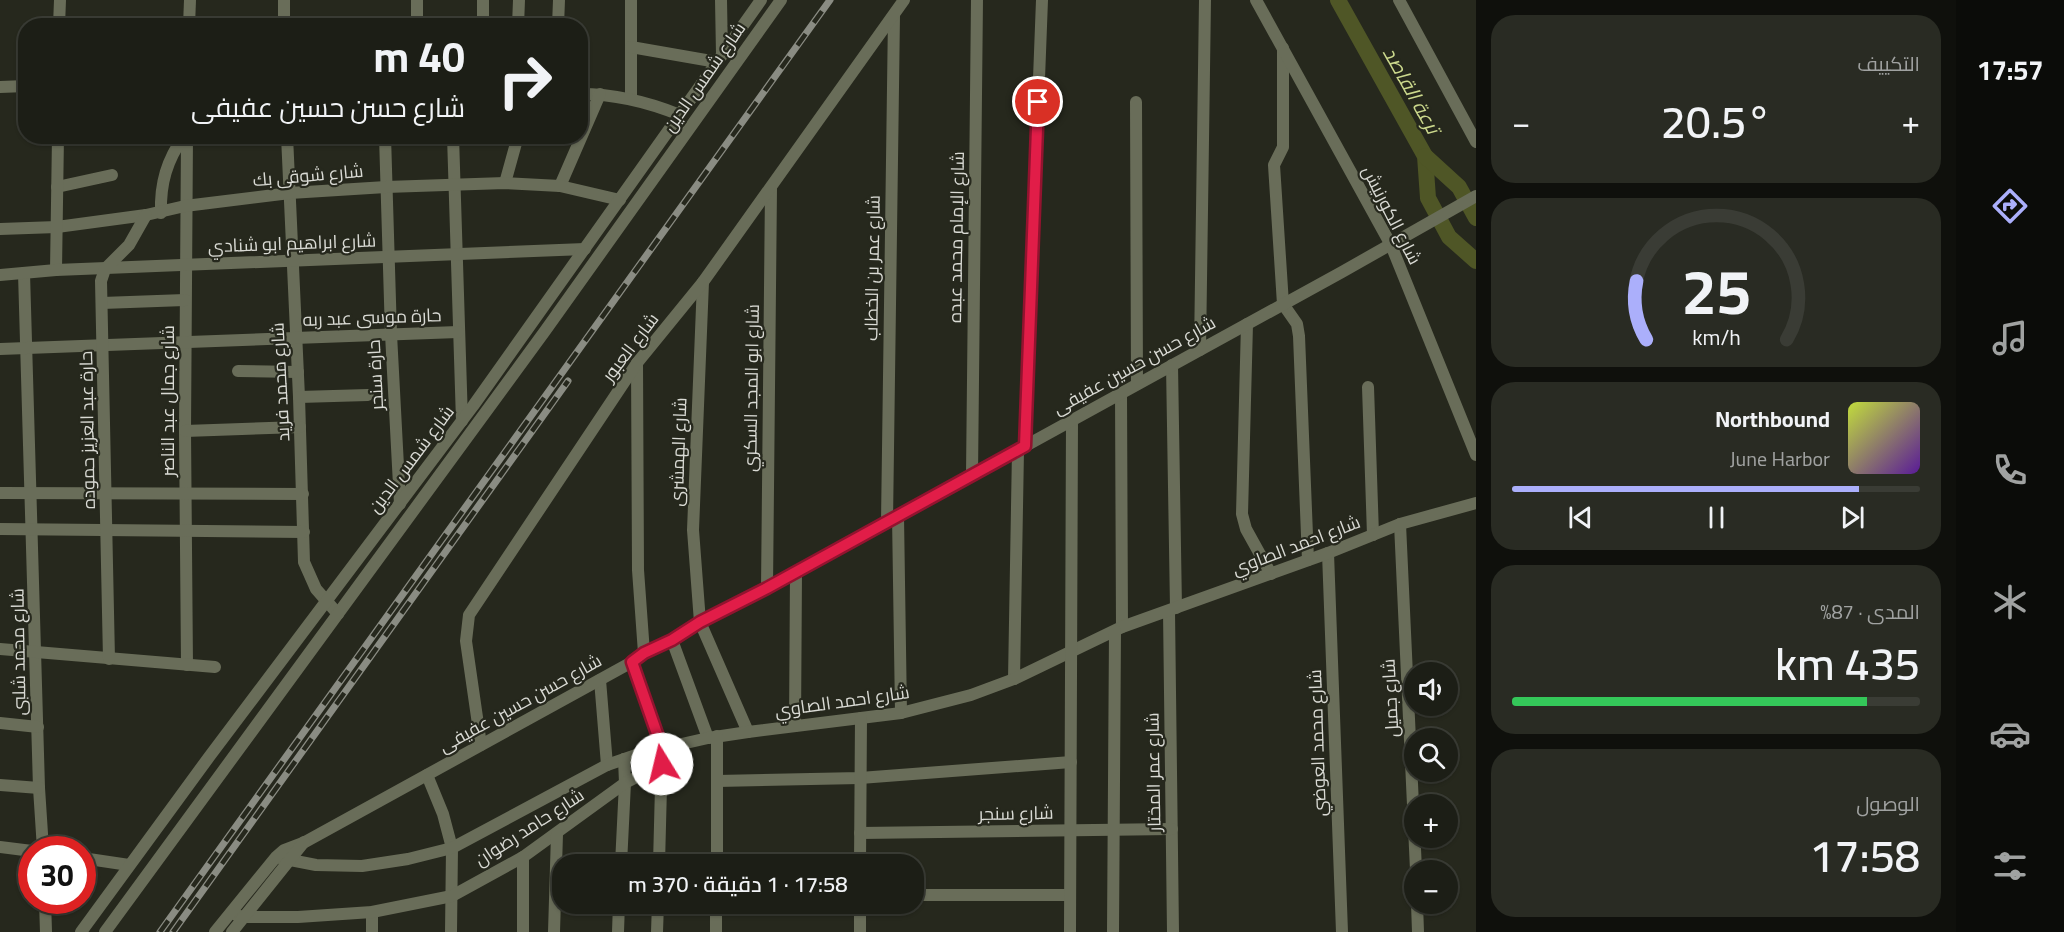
<!DOCTYPE html>
<html lang="ar">
<meta charset="utf-8">
<style>
body{margin:0;font-family:Georgia,Cairo,serif;background:#292b23;color:#f1f3f6;direction:rtl;height:100vh;display:flex;flex-direction:column;font-size:22px;white-space:nowrap}
*{box-sizing:border-box;margin:0}
p{font-size:20px;color:#a0a2a1}
.icon{flex:none;width:33px;height:33px;fill:none;stroke:currentColor;stroke-width:2;stroke-linecap:round;stroke-linejoin:round}
.map{position:relative;flex:1;overflow:hidden;direction:ltr}
.drawer{display:flex;flex-direction:column;gap:15px;padding:15px;background:#0f100c;width:480px}
.drawer>*{flex:none}
.hud{position:absolute;left:18px;top:18px;width:570px;height:126px;border-radius:24px;box-shadow:0 2px 4px #0004,0 0 0 2px #3a3c35;direction:rtl;background:#1c1e16;color:#f1f3f6;overflow:hidden}
.buttons{position:absolute;left:1404px;top:662px;display:grid;gap:12px}
.buttons a{display:grid;place-items:center;width:54px;height:54px;border-radius:50%;background:#1c1e16;box-shadow:0 2px 4px #0004,0 0 0 2px #3a3c35;font-size:30px}
.speed{position:absolute;left:18px;top:836px;display:flex;gap:12px;font-size:30px;font-weight:700;text-align:center}
.speed>*{display:grid;place-content:center;width:78px;height:78px;border-radius:50%;background:#1c1e16;box-shadow:0 2px 4px #0004,0 0 0 2px #3a3c35;line-height:1}
.speed .limit{border:9px solid #d22;background:#fff;color:#111}
.pin{position:absolute;display:grid;place-items:center;width:51px;height:51px;color:#fff;margin:-26px;border:3px solid #fff;border-radius:50%;box-shadow:0 2px 6px #0007}
.me{position:absolute;width:66px;margin:-33px;rotate:351deg;stroke-linejoin:round;filter:drop-shadow(0 0 4px #0008)}
.turn{display:flex;align-items:center;gap:21px;height:126px;padding:0 24px;font-size:27px}
.turn .icon{width:78px;height:78px;stroke-width:2.5}
.turn b{display:block;font-size:42px;line-height:51px}
.big{font-size:45px;font-weight:600;line-height:1.1}
.drawer .card{flex:1;display:flex;flex-direction:column;justify-content:center;gap:9px;min-width:0;padding:0 21px;border-radius:24px;background:#292b23}
.drawer .dial{align-items:center;gap:0}
.dial svg{height:156px;overflow:visible;fill:none;stroke:#3a3c35;stroke-width:7;stroke-linecap:round;text-anchor:middle}
.dial text{fill:#f1f3f6;stroke:none}
.song{display:flex;align-items:center;gap:18px}
.cover{width:72px;height:72px;border-radius:9px;background:linear-gradient(135deg,hsl(70 70% 55%),hsl(270 70% 35%))}
.played{height:6px;border-radius:3px;background:linear-gradient(90deg,#abaffb 85%,#3a3c35 85%)}
.keys{display:flex;justify-content:space-around;direction:ltr}
.heat{display:flex;justify-content:space-between;align-items:center;font-size:33px;direction:ltr}
.charge{height:9px;border-radius:4px;background:linear-gradient(90deg,#34c759 87%,#3a3c35 0)}
.trip{position:absolute;left:552px;top:854px;width:372px;height:60px;border-radius:24px;background:#1c1e16;box-shadow:0 2px 4px #0004,0 0 0 2px #3a3c35;font-weight:600;line-height:60px;text-align:center;direction:rtl}
main{display:flex;flex:1;min-height:0}
.dock{display:flex;flex-direction:column;width:108px;justify-content:space-around;align-items:center;background:#0b0c09;color:#a0a2a1}
.dock .icon{width:42px;height:42px}
.dock .on{color:#abaffb}
.dock b{font-size:27px;color:#f1f3f6}
.map>svg:first-child{display:block}
.lines{fill:none;stroke-linecap:round;stroke-linejoin:round}
.canal{stroke:#4f5626;stroke-width:16}
.minor{stroke:#696d59;stroke-width:12}
.tertiary{stroke:#696d59;stroke-width:12}
.rail-casing{stroke:#8a8c83;stroke-width:7}
.rail{stroke:#26281d;stroke-width:4.5;stroke-dasharray:14;stroke-linecap:butt}
.route-casing{stroke:#92132f;stroke-width:15}
.route{stroke:#e11d48;stroke-width:10}
.labels{text-anchor:middle;dominant-baseline:central;stroke-width:4.5;stroke-linejoin:round;paint-order:stroke}
.street-label{font-size:18px;fill:#d9dad4;stroke:#26281d}
.water-label{font-size:20px;font-style:italic;fill:#ccd98d;stroke:#26281d}
</style>
<main>
<nav class="dock">
<b>17:57</b>
<svg class="icon on" aria-label="directions" viewBox="0 0 24 24"><path d="M12 3l9 9-9 9-9-9zM9 14v-3h6M13 9l2 2-2 2"/></svg>
<svg class="icon" aria-label="music" viewBox="0 0 24 24"><path d="M9 18V5l10-2v13"/><circle cx="6" cy="18" r="3"/><circle cx="16" cy="16" r="3"/></svg>
<svg class="icon" aria-label="phone" viewBox="0 0 24 24"><path d="M5 4h4l2 5-3 2q2 4 5 5l2-3 5 2v4C11 20 4 13 5 4z"/></svg>
<svg class="icon" aria-label="climate" viewBox="0 0 24 24"><path d="M12 3v18M4 7l16 10M4 17L20 7"/></svg>
<svg class="icon" aria-label="car" viewBox="0 0 24 24"><path d="M5 17H2v-5l4-1 3-4h7l3 4 3 1v5h-3M9 17h6M6 11h13"/><circle cx="7" cy="17" r="2"/><circle cx="17" cy="17" r="2"/></svg>
<svg class="icon" aria-label="filters" viewBox="0 0 24 24"><path d="M4 7h16M4 17h16"/><circle cx="9" cy="7" r="2"/><circle cx="15" cy="17" r="2"/></svg>
</nav>
<section class="drawer">
<div class="card"><p>التكييف</p>
<div class="heat"><a>−</a><b class="big">20.5°</b><a>+</a></div>
</div>
<div class="card dial"><svg viewBox="0 0 100 80">
<path d="M14 69A42 42 0 1 1 86 69"/>
<path d="M14 69A42 42 0 0 1 9 39" stroke="#abaffb"/>
<text x="50" y="56" font-size="32" font-weight="700">25</text>
<text x="50" y="72" font-size="11">km/h</text>
</svg></div>
<div class="card">
<div class="song"><i class="cover"></i><div><b>Northbound</b><p>June Harbor</p></div></div>
<div class="played"></div>
<div class="keys"><svg class="icon" aria-label="previous" viewBox="0 0 24 24"><path d="M18 5L8 12l10 7zM5 5v14"/></svg><svg class="icon" aria-label="pause" viewBox="0 0 24 24"><path d="M8 5v14M16 5v14"/></svg><svg class="icon" aria-label="next" viewBox="0 0 24 24"><path d="M6 5l10 7-10 7zM19 5v14"/></svg></div>
</div>
<div class="card"><p>المدى · 87%</p><b class="big">435 km</b><div class="charge"></div></div>
<div class="card"><p>الوصول</p><b class="big">17:58</b></div>
</section>
<div class="map">
<svg width="1476" height="932" viewBox="0 0 1476 932">
<rect width="100%" height="100%" fill="#26281d"/>
<g class="lines">
<g class="canal">
<path d="M1338 0 1425 156 1428 198 1449 237 1476 261"/>
<path d="M1425 156 1459 187 1476 218"/>
</g>
<g class="minor">
<path d="M284 0V26"/>
<path d="M417 0V26"/>
<path d="M483 0V26"/>
<path d="M631 0V99"/>
<path d="M721 0 722 55"/>
<path d="M1399 0 1476 142"/>
<path d="M59 26 60 0"/>
<path d="M189 26 190 0"/>
<path d="M518 26 519 0"/>
<path d="M558 26 559 0"/>
<path d="M631 47 717 62"/>
<path d="M1283 48V147L1274 165 1283 304 1297 324 1299 336 1308 560"/>
<path d="M0 87 26 86"/>
<path d="M580 94C615 94 648 102 680 115"/>
<path d="M1136 102 1137 384"/>
<path d="M187 136 185 431 187 665"/>
<path d="M287 136 299 397 304 562 316 589 338 614"/>
<path d="M385 136 391 334 400 504"/>
<path d="M453 136 462 421"/>
<path d="M505 183 518 136"/>
<path d="M560 186 600 94"/>
<path d="M57 187 112 175"/>
<path d="M161 213C160 183 167 160 184 136"/>
<path d="M0 229 57 227 146 215 185 206 290 193 386 187 505 183 560 186 620 200"/>
<path d="M56 270 58 136"/>
<path d="M24 273 39 788 43 849"/>
<path d="M0 275 56 270 585 249"/>
<path d="M703 282 693 530 700 622 748 732"/>
<path d="M102 303 185 300"/>
<path d="M1247 324 1242 514 1246 529 1271 574"/>
<path d="M0 349 458 332"/>
<path d="M1200 350 1205 0"/>
<path d="M637 363 638 570 644 653"/>
<path d="M1172 365 1176 608"/>
<path d="M238 371 298 372"/>
<path d="M1368 387 1373 535"/>
<path d="M1121 393 1122 627"/>
<path d="M299 397 368 395"/>
<path d="M185 431 300 427"/>
<path d="M1025 446 1042 0"/>
<path d="M972 475 977 0"/>
<path d="M0 493 303 494"/>
<path d="M898 516 901 713"/>
<path d="M887 522 894 15"/>
<path d="M1400 524 1416 870"/>
<path d="M0 529 304 532"/>
<path d="M1328 553 1342 932"/>
<path d="M767 588 771 188"/>
<path d="M1169 611 1173 932"/>
<path d="M672 640 708 738"/>
<path d="M0 649 215 667"/>
<path d="M109 659 101 281 105 269 129 245 146 215"/>
<path d="M632 662 662 748 659 864"/>
<path d="M1014 679 1018 450"/>
<path d="M600 680 607 765"/>
<path d="M0 723 38 727"/>
<path d="M795 726 796 572"/>
<path d="M481 745 466 641 469 615 637 363 703 282 904 0"/>
<path d="M427 775 443 814 452 848 451 932"/>
<path d="M717 781 860 778 1071 762"/>
<path d="M0 785 39 788"/>
<path d="M860 833 1172 829"/>
<path d="M0 847 32 851"/>
<path d="M82 858 129 865"/>
<path d="M280 858 316 865 362 866 408 859 452 848 607 765 642 753 708 738 748 732 901 713 971 695 1014 679 1122 627 1328 553 1400 524 1476 503"/>
<path d="M621 864 625 783 624 759"/>
<path d="M717 864 860 863"/>
<path d="M717 864V736"/>
<path d="M860 864 861 718"/>
<path d="M914 895H1070"/>
<path d="M45 900 46 932"/>
<path d="M1417 903 1418 932"/>
<path d="M372 912V932"/>
<path d="M236 915 244 917H298L372 912 452 896 523 857 625 783 662 764"/>
<path d="M523 932V857"/>
<path d="M554 932 557 834"/>
<path d="M618 932 619 903"/>
<path d="M657 932 658 903"/>
<path d="M716 932V903"/>
<path d="M860 932V903"/>
<path d="M1070 932 1072 420"/>
<path d="M1113 932 1115 631"/>
</g>
<g class="tertiary">
<path d="M1256 0 1391 245 1476 455"/>
<path d="M81 932 209 757 473 406 761 0"/>
<path d="M105 932 545 331 781 0"/>
<path d="M215 932 276 857 284 850 305 842 632 662 644 653 672 640 700 622 767 588 1342 272 1476 196"/>
<path d="M232 932 304 842"/>
</g>
<g class="rail-casing">
<g id="rail">
<path d="M160 932 830 0"/>
<path d="M173 932 568 381"/>
</g>
</g>
<use href="#rail" class="rail"/>
</g>
<g class="lines">
<g class="route-casing">
<path id="route" d="M662 764V748L632 662 644 653 672 640 700 622 767 588 1025 446 1038 102"/>
</g>
<use href="#route" class="route"/>
</g>
<g class="labels">
<g class="street-label">
<text transform="translate(704 77) rotate(-55)">شارع شمس الدين</text>
<text transform="translate(308 175) rotate(-5)">شارع شوقى بك</text>
<text transform="translate(1392 215) rotate(63)">شارع الكورنيش</text>
<text transform="translate(956 237) rotate(-89)">شارع الإمام محمد عبده</text>
<text transform="translate(292 243) rotate(-2)">شارع ابراهيم ابو شنادي</text>
<text transform="translate(872 268) rotate(-89)">شارع عمر بن الخطاب</text>
<text transform="translate(372 317) rotate(-2)">حارة موسى عبد ربه</text>
<text transform="translate(630 347) rotate(-53)">شارع العبور</text>
<text transform="translate(1134 365) rotate(-29)">شارع حسن حسين عفيفى</text>
<text transform="translate(375 375) rotate(-93)">حارة سنجر</text>
<text transform="translate(280 382) rotate(-93)">شارع محمد فريد</text>
<text transform="translate(751 388) rotate(-89)">شارع ابو المجد السكري</text>
<text transform="translate(167 401) rotate(-90)">شارع جمال عبد الناصر</text>
<text transform="translate(87 430) rotate(-91)">حارة عبد العزيز حموده</text>
<text transform="translate(678 452) rotate(-88)">شارع الهمشرى</text>
<text transform="translate(411 459) rotate(-53)">شارع شمس الدين</text>
<text transform="translate(1296 545) rotate(-21)">شارع احمد الصاوي</text>
<text transform="translate(18 652) rotate(-91)">شارع محمد شلبى</text>
<text transform="translate(1390 698) rotate(-93)">شارع جميل</text>
<text transform="translate(842 701) rotate(-8)">شارع احمد الصاوي</text>
<text transform="translate(520 703) rotate(-29)">شارع حسن حسين عفيفى</text>
<text transform="translate(1317 743) rotate(-92)">شارع محمد العوضي</text>
<text transform="translate(1153 772) rotate(-91)">شارع عمر المختار</text>
<text transform="translate(1016 813) rotate(-1)">شارع سنجر</text>
<text transform="translate(529 827) rotate(-33)">شارع حامد رضوان</text>
</g>
<g class="water-label">
<text transform="translate(1412 90) rotate(61)">ترعة القاصد</text>
</g>
</g>
</svg>
<div class="buttons">
<a><svg class="icon" aria-label="sound" viewBox="0 0 24 24"><path d="M4 9h4l5-4v14l-5-4H4zM17 9q2 3 0 6"/></svg></a>
<a><svg class="icon" aria-label="search" viewBox="0 0 24 24"><circle cx="10" cy="10" r="6"/><path d="M15 15l6 6"/></svg></a>
<a>+</a>
<a>−</a>
</div>
<div class="speed"><div class="limit">30</div></div>
<div class="pin" style="left:1038px;top:102px;background:#d93025"><svg class="icon" aria-label="arrive" viewBox="0 0 24 24"><path d="M6 21V4h12l-3 4 3 4H6"/></svg></div>
<svg class="me" style="left:662px;top:764px" viewBox="-20 -20 40 40"><circle r="19" fill="#fff"/><path d="M0-13L10 11 0 6-10 11z" fill="#e11d48"/></svg>
<div class="trip">17:58 · 1 دقيقة · 370 m</div>
<div class="hud">
<div class="turn"><svg class="icon" aria-label="right" viewBox="0 0 24 24"><path d="M7 20v-9h11M14 6l5 5-5 5"/></svg><div><b>40 m</b>شارع حسن حسين عفيفى</div></div>
</div>
</div>
</main>
